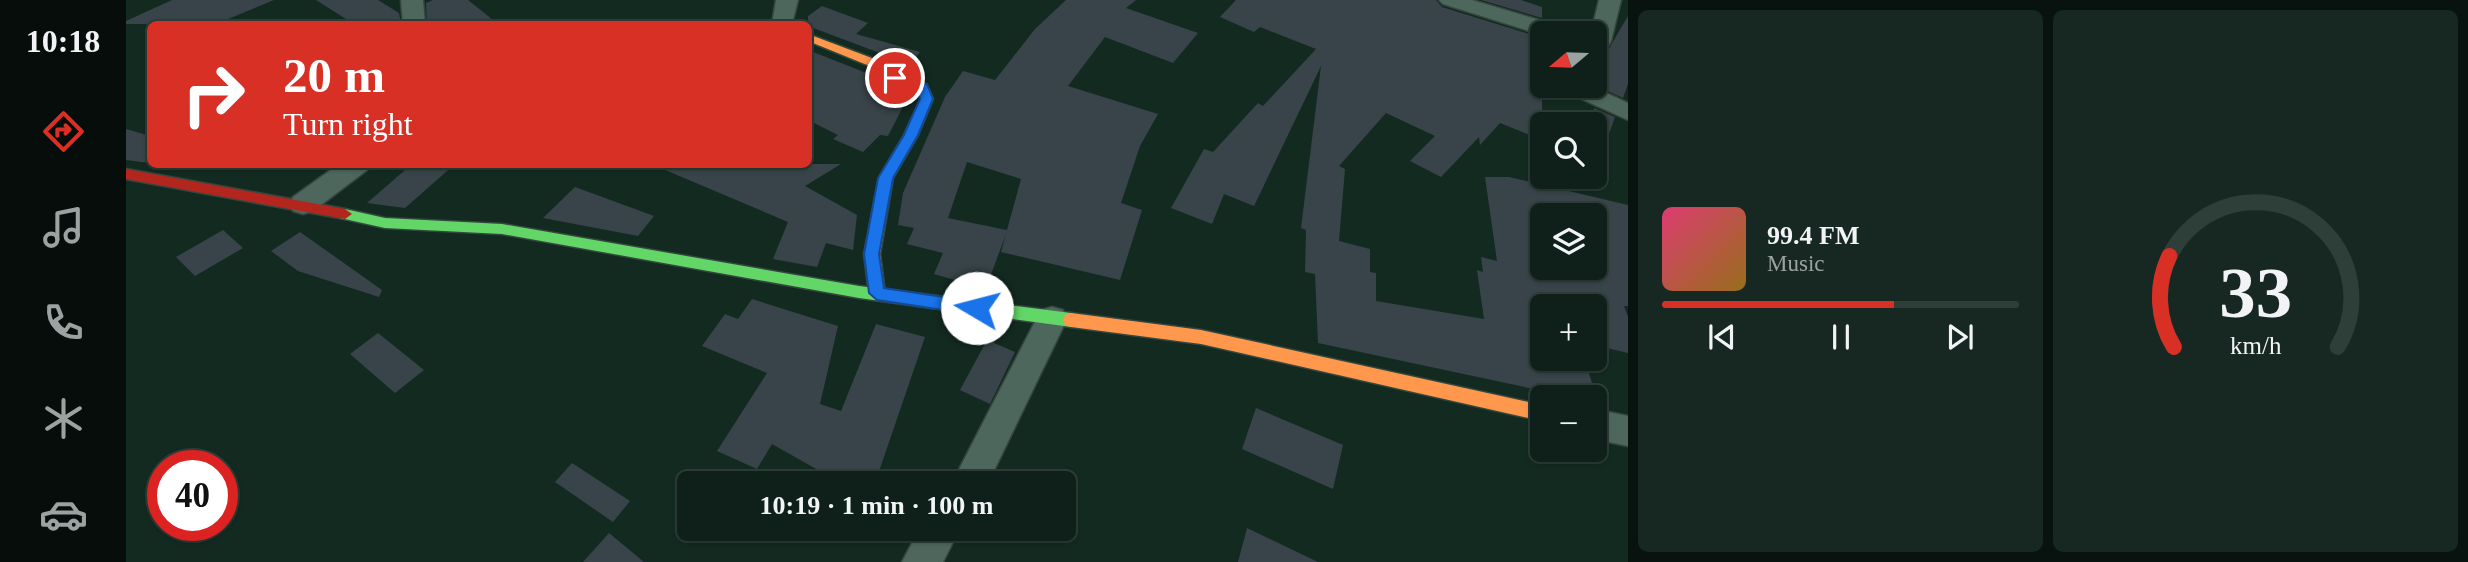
<!DOCTYPE html>
<meta charset="utf-8">
<style>
body{margin:0;font-family:"Times New Roman",serif;background:#172822;color:#f1f3f6;height:100vh;display:flex;flex-direction:column;font-size:26px;white-space:nowrap}
*{box-sizing:border-box;margin:0}
p{font-size:23px;color:#9ba3a2}
.icon{flex:none;width:38px;height:38px;fill:none;stroke:currentColor;stroke-width:2;stroke-linecap:round;stroke-linejoin:round}
.map{position:relative;flex:1;overflow:hidden}
.panel{display:flex;flex-direction:column;gap:10px;padding:10px;background:#08120e;width:840px}
.panel>*{flex:none}
.banner{position:absolute;left:21px;top:21px;width:665px;height:147px;border-radius:10px;box-shadow:0 2px 5px #0004,0 0 0 2px #2e3e38;background:#d93025;color:#fff;overflow:hidden}
.needle{width:46px;rotate:251deg}
.controls{position:absolute;left:1404px;top:21px;display:grid;gap:14px}
.controls a{display:grid;place-items:center;width:77px;height:77px;border-radius:10px;background:#0e2019;box-shadow:0 2px 5px #0004,0 0 0 2px #2e3e38;font-size:35px}
.speed{position:absolute;left:21px;top:450px;display:flex;gap:14px;font-size:35px;font-weight:700;text-align:center}
.speed>*{display:grid;place-content:center;width:91px;height:91px;border-radius:50%;background:#0e2019;box-shadow:0 2px 5px #0004,0 0 0 2px #2e3e38;line-height:1}
.speed .limit{border:10px solid #d22;background:#fff;color:#111}
.pin{position:absolute;display:grid;place-items:center;width:60px;height:60px;color:#fff;margin:-30px;border:4px solid #fff;border-radius:50%;box-shadow:0 2px 7px #0007}
.me{position:absolute;width:77px;margin:-38px;rotate:278deg;stroke-linejoin:round;filter:drop-shadow(0 0 5px #0008)}
.turn{display:flex;align-items:center;gap:24px;height:147px;padding:0 21px;font-size:32px}
.turn .icon{width:91px;height:91px;stroke-width:2.5}
.turn b{display:block;font-size:49px;line-height:60px}
.panel .tile{flex:1;display:flex;flex-direction:column;justify-content:center;gap:10px;min-width:0;padding:0 24px;border-radius:10px;background:#172822}
.panel .dial{align-items:center;gap:0}
.dial svg{height:182px;overflow:visible;fill:none;stroke:#2e3e38;stroke-width:7;stroke-linecap:round;text-anchor:middle}
.dial text{fill:#f1f3f6;stroke:none}
.song{display:flex;align-items:center;gap:21px}
.cover{width:84px;height:84px;border-radius:10px;background:linear-gradient(135deg,hsl(340 70% 55%),hsl(40 70% 35%))}
.played{height:7px;border-radius:4px;background:linear-gradient(90deg,#d93025 65%,#2e3e38 65%)}
.keys{display:flex;justify-content:space-around;direction:ltr}
.panel .tiles{flex:1;display:grid;gap:10px;grid-template-columns:repeat(2,1fr)}
.trip{position:absolute;left:551px;top:471px;width:399px;height:70px;border-radius:10px;background:#0e2019;box-shadow:0 2px 5px #0004,0 0 0 2px #2e3e38;font-weight:800;line-height:70px;text-align:center}
main{display:flex;flex:1;min-height:0}
.menu{display:flex;flex-direction:column;width:126px;justify-content:space-around;align-items:center;background:#060d0a;color:#9ba3a2}
.menu .icon{width:49px;height:49px}
.menu .active{color:#d93025}
.menu b{font-size:32px;color:#f1f3f6}
.map>svg:first-child{display:block}
.building{fill:#384449;fill-rule:evenodd}
.lines{fill:none;stroke-linecap:round;stroke-linejoin:round}
.street-casing{stroke:#34473e;stroke-width:3}
.fast-casing{stroke:#34473e;stroke-width:3}
.slow-casing{stroke:#34473e;stroke-width:3}
.jam-casing{stroke:#34473e;stroke-width:3}
.street{fill:#4e675c;fill-rule:evenodd}
.fast{fill:#63d668;fill-rule:evenodd}
.slow{fill:#ff974d;fill-rule:evenodd}
.jam{fill:#b3261e;fill-rule:evenodd}
.route{fill:#1a73e8;stroke:#114b97;stroke-width:2}
</style>
<main>
<nav class="menu">
<b>10:18</b>
<svg class="icon active" aria-label="directions" viewBox="0 0 24 24"><path d="M12 3l9 9-9 9-9-9zM9 14v-3h6M13 9l2 2-2 2"/></svg>
<svg class="icon" aria-label="music" viewBox="0 0 24 24"><path d="M9 18V5l10-2v13"/><circle cx="6" cy="18" r="3"/><circle cx="16" cy="16" r="3"/></svg>
<svg class="icon" aria-label="phone" viewBox="0 0 24 24"><path d="M5 4h4l2 5-3 2q2 4 5 5l2-3 5 2v4C11 20 4 13 5 4z"/></svg>
<svg class="icon" aria-label="climate" viewBox="0 0 24 24"><path d="M12 3v18M4 7l16 10M4 17L20 7"/></svg>
<svg class="icon" aria-label="car" viewBox="0 0 24 24"><path d="M5 17H2v-5l4-1 3-4h7l3 4 3 1v5h-3M9 17h6M6 11h13"/><circle cx="7" cy="17" r="2"/><circle cx="17" cy="17" r="2"/></svg>
</nav>
<div class="map">
<svg width="1502" height="562" viewBox="0 0 1502 562">
<rect width="100%" height="100%" fill="#132a21"/>
<g class="building">
<path d="M46 0H148L90 24H0V21Z"/>
<path d="M190 0H252L273 13 275 24H228Z"/>
<path d="M307 0H342L372 24H301L300 3Z"/>
<path d="M940 0H1010L1000 8 1072 33 1047 63 979 37 942 86 1032 114 1014 146 995 203 1016 210 994 280 875 252 880 234 863 280 847 275 843 284 808 274 817 253 781 244 788 228 772 225 777 193 819 97 837 71 869 80 909 29ZM841 162 895 179 881 230 822 218Z"/>
<path d="M1110 0H1310L1316 7 1416 38V140L1374 123 1354 145 1353 137 1315 177 1284 161 1309 136 1260 113 1213 166 1219 169 1213 241 1244 249V272L1250 273V301L1358 319 1351 270 1357 272 1355 257 1371 261 1359 177H1383L1502 205V306H1498L1502 317V353L1468 345V306H1416V359H1459L1470 397H1428L1417 391 1192 343 1189 274 1179 272 1180 230 1175 228 1195 66 1128 206 1098 194 1086 224 1045 208 1078 149 1087 152 1132 103 1137 106 1190 49 1134 27 1128 32 1094 17ZM1416 215H1468V268H1416Z"/>
<path d="M1355 0H1395L1416 7V18Z"/>
<path d="M696 6 742 23 730 34 794 52 781 68 767 58 682 26V16Z"/>
<path d="M1502 16V84L1497 98 1468 85V67L1478 57Z"/>
<path d="M682 50 743 74 756 87 782 97 762 136 754 135 737 152 707 139 712 135 682 120Z"/>
<path d="M1468 108 1489 117 1471 167H1468Z"/>
<path d="M0 129 24 136V163L0 160Z"/>
<path d="M286 164H329L279 208 241 203Z"/>
<path d="M525 164H715L679 186 731 215 727 250 700 243 691 267 647 259 662 222Z"/>
<path d="M449 187 528 216 512 236 417 218Z"/>
<path d="M97 230 117 248 69 276 50 257Z"/>
<path d="M174 232 256 290 253 297 172 271 145 251Z"/>
<path d="M626 299 712 326 694 404 715 411 750 324 799 337 749 483H715L646 444 631 469 591 451 641 373 576 346 599 314 612 319Z"/>
<path d="M252 333 298 370 269 393 224 354Z"/>
<path d="M861 340 889 352 864 404 834 390Z"/>
<path d="M1130 408 1217 445 1207 489 1116 449Z"/>
<path d="M446 463 504 501 487 522 429 482Z"/>
<path d="M1121 528 1192 562H1112Z"/>
<path d="M483 533 518 562H457Z"/>
</g>
<g class="lines">
<g class="street-casing">
<g id="street">
<path d="M275 0H297L299 24H277Z"/>
<path d="M650 0H672L667 20 670 24H646Z"/>
<path d="M1313 0H1346L1440 28 1443 33 1416 35 1317 4Z"/>
<path d="M1473 0H1495L1485 41 1476 56 1468 58V33H1465Z"/>
<path d="M1437 86H1465L1502 103V120L1440 92Z"/>
<path d="M213 164H245L241 170 187 211 177 214 167 211 163 204 167 197Z"/>
<path d="M926 307 937 310 941 319 862 483H826L915 310Z"/>
<path d="M1468 409 1502 416V446L1468 439Z"/>
<path d="M794 528H834L817 562H776Z"/>
</g>
</g>
<g class="fast-casing">
<path id="fast" d="M219 209 259 218 376 224 733 286 945 313 951 315 953 320 951 325 945 327 733 298 376 234 259 228 214 218 212 214Z"/>
</g>
<g class="slow-casing">
<g id="slow">
<path d="M682 34 759 63 773 75 800 84 807 99 792 135 767 178 754 254 759 293 757 297H745L743 293 738 254 753 178 778 135 795 99 791 89 765 81 751 69 682 41Z"/>
<path d="M945 313 1075 330 1416 405V421L1075 344 945 327 939 325 937 320 939 315Z"/>
</g>
</g>
<g class="jam-casing">
<path id="jam" d="M0 169 219 209 226 214 219 219 0 179Z"/>
</g>
<use href="#street" class="street"/>
<use href="#fast" class="fast"/>
<use href="#slow" class="slow"/>
<use href="#jam" class="jam"/>
</g>
<path class="route" d="M769 74 801 84 807 99 792 135 767 178 753 254 758 288 851 302 859 308 857 313 851 315 751 300 743 293 738 254 752 178 778 135 794 99 791 89 764 81 762 78Z"/>
</svg>
<div class="controls">
<a><svg class="needle" viewBox="-14 -14 28 28"><path d="M0-13l5 13h-10z" fill="#e53935"/><path d="M0 13l5-13h-10z" fill="#9ba3a2"/></svg></a>
<a><svg class="icon" aria-label="search" viewBox="0 0 24 24"><circle cx="10" cy="10" r="6"/><path d="M15 15l6 6"/></svg></a>
<a><svg class="icon" aria-label="layers" viewBox="0 0 24 24"><path d="M12 4l9 5-9 5-9-5zM3 14l9 5 9-5"/></svg></a>
<a>+</a>
<a>−</a>
</div>
<div class="speed"><div class="limit">40</div></div>
<div class="pin" style="left:769px;top:78px;background:#d93025"><svg class="icon" aria-label="arrive" viewBox="0 0 24 24"><path d="M6 21V4h12l-3 4 3 4H6"/></svg></div>
<svg class="me" style="left:851px;top:308px" viewBox="-20 -20 40 40"><circle r="19" fill="#fff"/><path d="M0-13L10 11 0 6-10 11z" fill="#1a73e8"/></svg>
<div class="trip">10:19 · 1 min · 100 m</div>
<div class="banner">
<div class="turn"><svg class="icon" aria-label="right" viewBox="0 0 24 24"><path d="M7 20v-9h11M14 6l5 5-5 5"/></svg><div><b>20 m</b>Turn right</div></div>
</div>
</div>
<section class="panel">
<div class="tiles">
<div class="tile">
<div class="song"><i class="cover"></i><div><b>99.4 FM</b><p>Music</p></div></div>
<div class="played"></div>
<div class="keys"><svg class="icon" aria-label="previous" viewBox="0 0 24 24"><path d="M18 5L8 12l10 7zM5 5v14"/></svg><svg class="icon" aria-label="pause" viewBox="0 0 24 24"><path d="M8 5v14M16 5v14"/></svg><svg class="icon" aria-label="next" viewBox="0 0 24 24"><path d="M6 5l10 7-10 7zM19 5v14"/></svg></div>
</div>
<div class="tile dial"><svg viewBox="0 0 100 80">
<path d="M14 69A42 42 0 1 1 86 69"/>
<path d="M14 69A42 42 0 0 1 12 29" stroke="#d93025"/>
<text x="50" y="56" font-size="32" font-weight="700">33</text>
<text x="50" y="72" font-size="11">km/h</text>
</svg></div>
</div>
</section>
</main>
